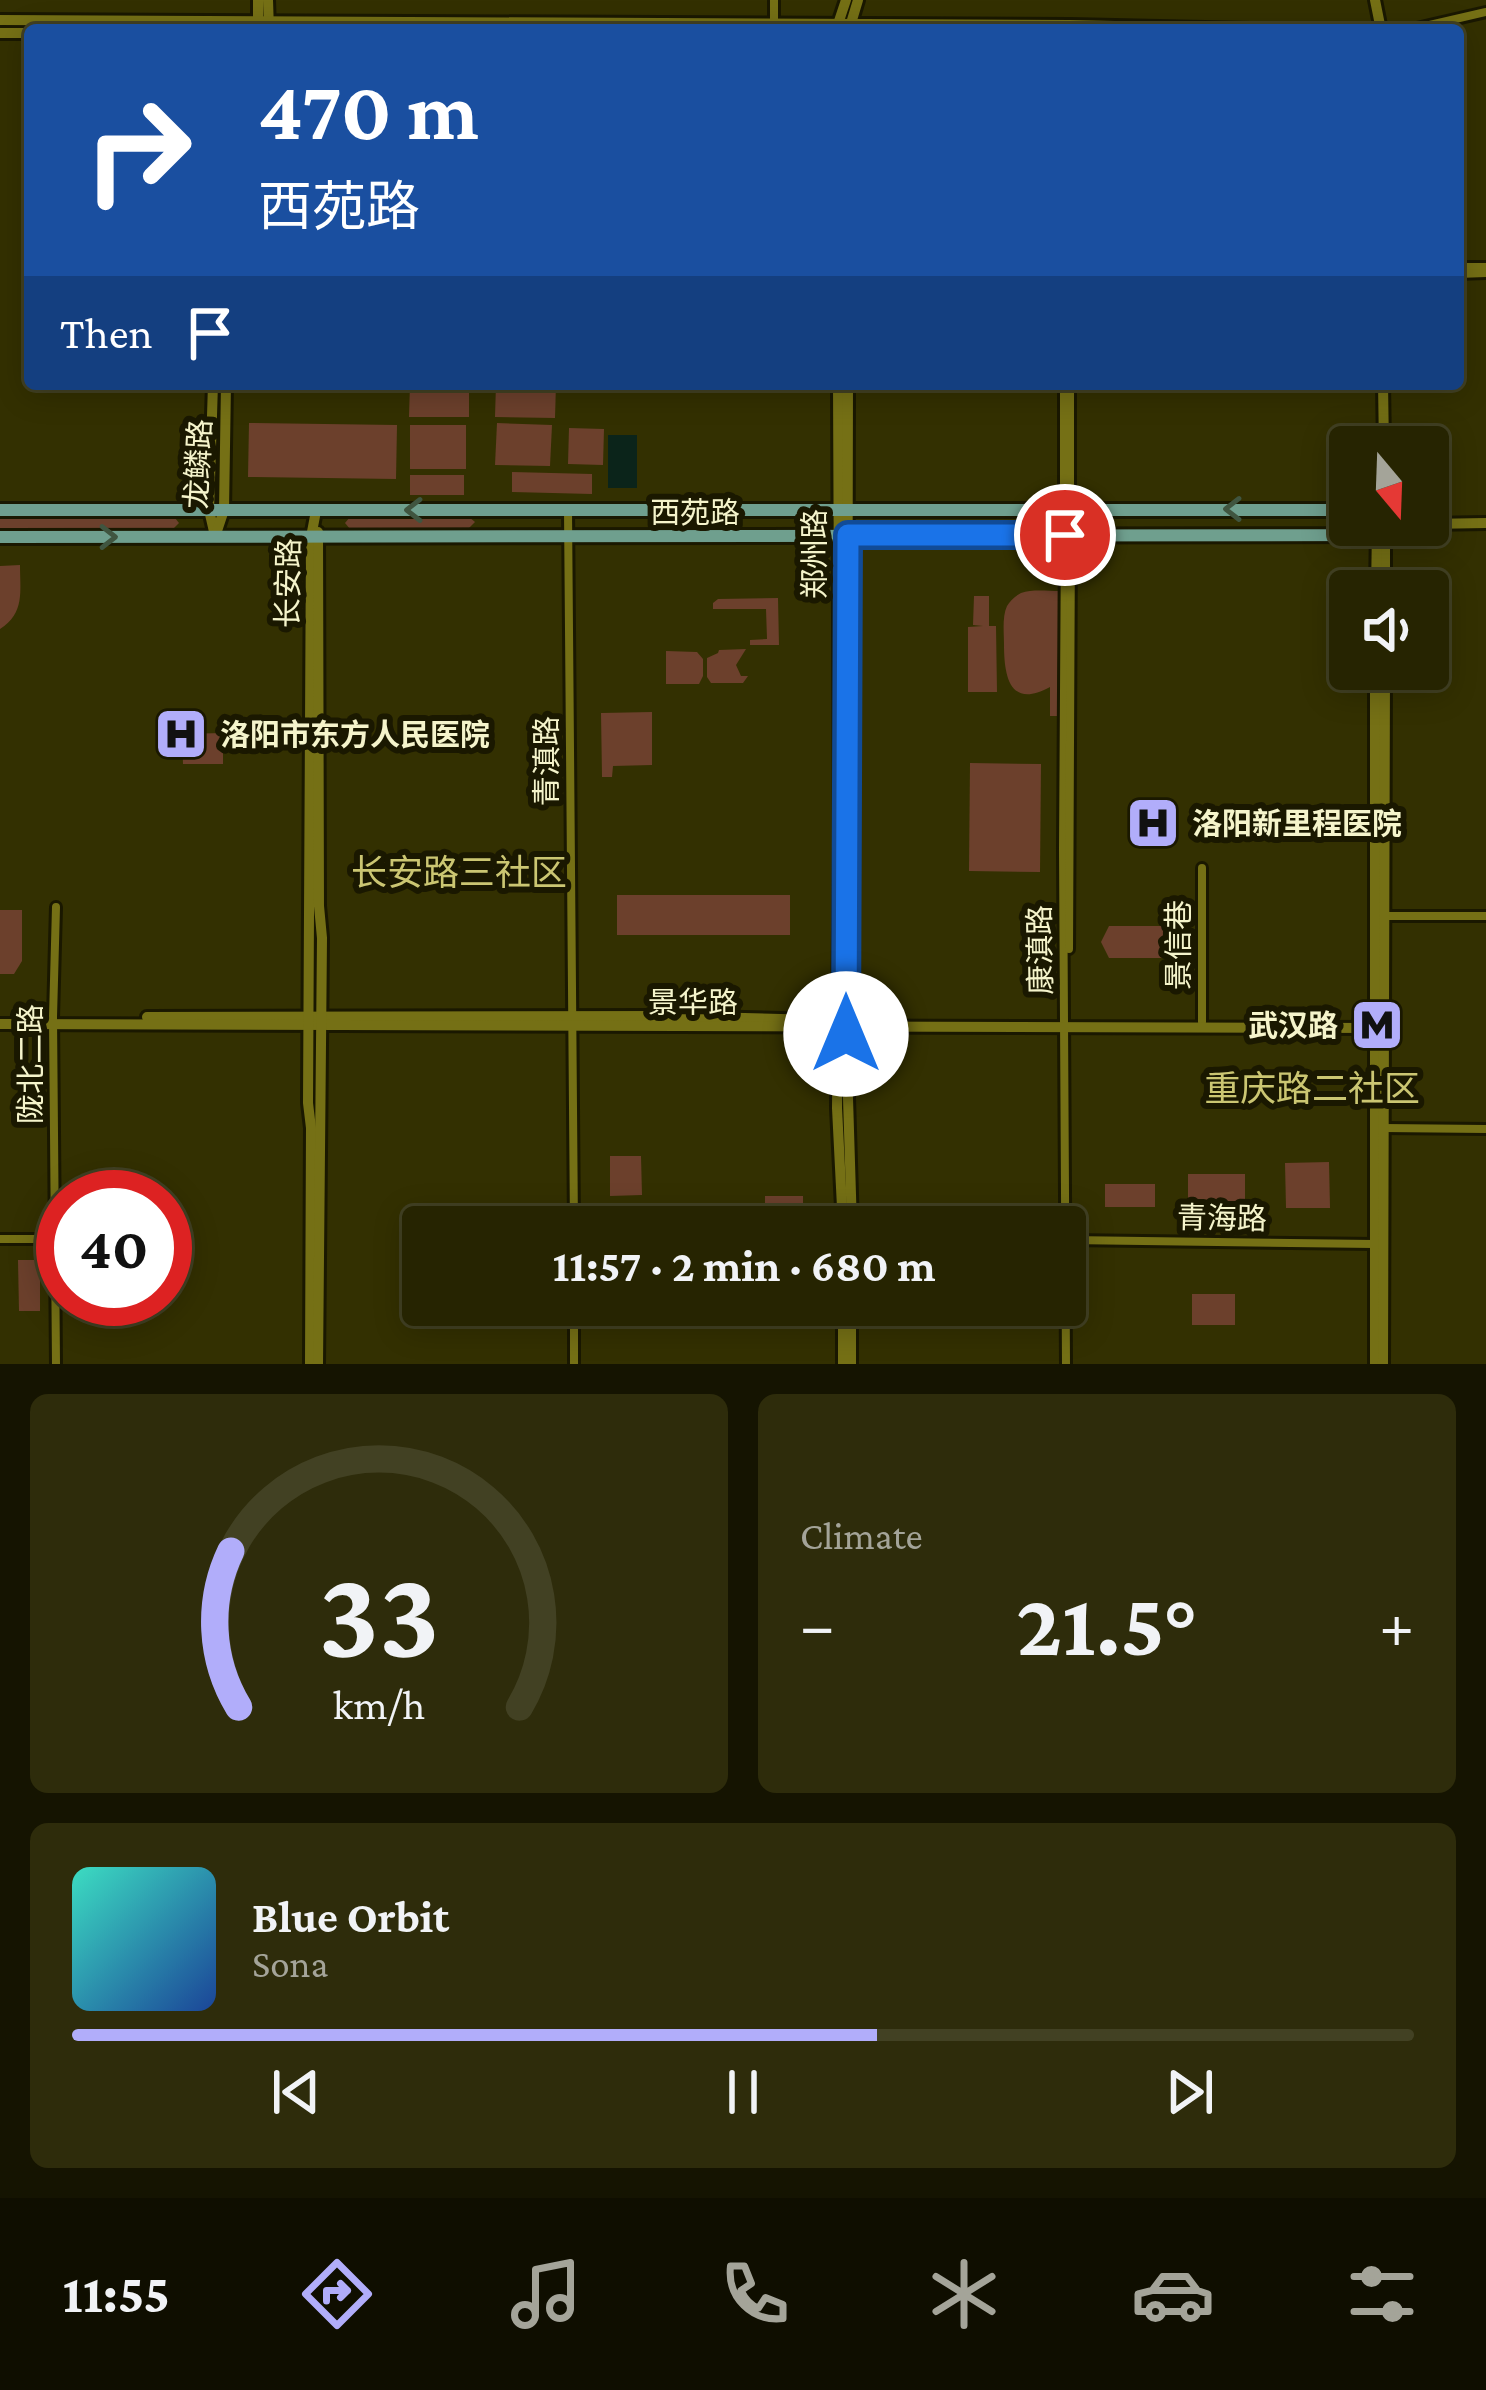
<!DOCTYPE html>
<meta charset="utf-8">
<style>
body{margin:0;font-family:"Crimson Pro","Noto Sans SC",serif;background:#2e2c0b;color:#f1f3f6;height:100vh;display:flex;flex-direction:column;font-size:45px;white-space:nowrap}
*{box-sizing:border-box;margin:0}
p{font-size:39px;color:#a4a499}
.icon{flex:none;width:66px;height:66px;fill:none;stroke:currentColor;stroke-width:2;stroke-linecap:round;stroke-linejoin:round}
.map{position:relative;height:1364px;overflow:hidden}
.side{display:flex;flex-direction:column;gap:30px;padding:30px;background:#151401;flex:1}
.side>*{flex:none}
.top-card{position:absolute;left:24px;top:24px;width:1440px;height:366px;border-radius:12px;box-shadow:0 6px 30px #0003,0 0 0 3px #424123;background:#1a4fa0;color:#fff;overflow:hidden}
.needle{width:78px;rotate:161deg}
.tools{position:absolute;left:1329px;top:426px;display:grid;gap:24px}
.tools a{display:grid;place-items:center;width:120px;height:120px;border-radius:12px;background:#262401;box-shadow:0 6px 30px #0003,0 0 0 3px #424123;font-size:60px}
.speed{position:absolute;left:36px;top:1170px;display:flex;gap:24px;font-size:60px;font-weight:700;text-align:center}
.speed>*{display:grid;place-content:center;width:156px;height:156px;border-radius:50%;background:#262401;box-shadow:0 6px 30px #0003,0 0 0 3px #424123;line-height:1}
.speed .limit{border:18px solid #d22;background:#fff;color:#111}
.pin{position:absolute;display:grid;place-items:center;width:102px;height:102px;color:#fff;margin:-51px;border:6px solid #fff;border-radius:50%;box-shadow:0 3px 12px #0007}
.me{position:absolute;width:132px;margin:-66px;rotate:0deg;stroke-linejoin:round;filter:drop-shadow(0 0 9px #0008)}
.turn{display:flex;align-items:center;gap:42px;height:252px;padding:0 36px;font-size:54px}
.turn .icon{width:156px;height:156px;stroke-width:2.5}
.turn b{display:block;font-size:84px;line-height:102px}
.then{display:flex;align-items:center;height:114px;padding:0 36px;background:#0003;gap:24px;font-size:45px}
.big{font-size:90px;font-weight:700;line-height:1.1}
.side .tile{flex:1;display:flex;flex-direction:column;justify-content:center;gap:18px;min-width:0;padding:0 42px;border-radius:18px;background:#2e2c0b}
.side .dial{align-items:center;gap:0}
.dial svg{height:312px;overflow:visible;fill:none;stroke:#424123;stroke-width:7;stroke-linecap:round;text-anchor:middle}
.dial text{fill:#f1f3f6;stroke:none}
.song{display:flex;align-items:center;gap:36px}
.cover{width:144px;height:144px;border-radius:18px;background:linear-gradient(135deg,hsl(170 70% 55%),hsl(220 70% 35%))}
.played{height:12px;border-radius:6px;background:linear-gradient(90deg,#b1adfa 60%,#424123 60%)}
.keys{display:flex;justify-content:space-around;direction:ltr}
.heat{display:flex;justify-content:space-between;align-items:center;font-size:66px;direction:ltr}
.side .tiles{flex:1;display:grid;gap:30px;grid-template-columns:1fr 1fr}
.tile:last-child{grid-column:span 2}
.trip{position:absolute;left:402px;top:1206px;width:684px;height:120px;border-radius:12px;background:#262401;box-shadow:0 6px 30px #0003,0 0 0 3px #424123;font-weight:700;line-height:120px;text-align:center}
.tabs{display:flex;height:192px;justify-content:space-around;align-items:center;background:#0f0e00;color:#a4a499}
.tabs .icon{width:84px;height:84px}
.tabs .active{color:#b1adfa}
.tabs b{font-size:54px;color:#f1f3f6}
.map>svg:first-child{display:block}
.green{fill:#6c402c}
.water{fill:#0b241a}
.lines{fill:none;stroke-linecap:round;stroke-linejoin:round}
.street-casing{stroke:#1a1800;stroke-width:14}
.secondary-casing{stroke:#1a1800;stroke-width:16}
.primary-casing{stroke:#1a1800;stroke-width:18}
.street{stroke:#757015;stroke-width:8}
.secondary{stroke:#757015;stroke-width:10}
.primary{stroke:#6f9f8e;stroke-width:12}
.oneway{stroke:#405540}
.route-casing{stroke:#114b97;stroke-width:30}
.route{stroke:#1a73e8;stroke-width:21}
.labels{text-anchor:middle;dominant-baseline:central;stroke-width:12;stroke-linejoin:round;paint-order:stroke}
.street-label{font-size:30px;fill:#f5f4cb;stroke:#1a1800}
.poi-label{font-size:30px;font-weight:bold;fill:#f5f4cb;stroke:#1a1800;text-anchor:start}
.quarter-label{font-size:36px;fill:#cbc672;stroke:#1a1800}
</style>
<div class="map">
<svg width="1486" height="1364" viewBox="0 0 1486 1364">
<rect width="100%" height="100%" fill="#333001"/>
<g class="green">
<path d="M410 384H469V417H409Z"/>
<path d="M496 384H556L555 418 495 417Z"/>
<path d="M249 423 397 425 396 479 248 477Z"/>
<path d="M497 423 552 425 550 466 495 465Z"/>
<rect x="410" y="425" width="56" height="44"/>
<path d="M569 428 604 429 603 465 568 464Z"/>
<path d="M512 472 592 474V494L512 492Z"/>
<rect x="410" y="475" width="54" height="20"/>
<path d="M0 514 175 518 179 523 173 529 0 532Z"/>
<path d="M350 517H469L475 522 469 528 350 529 345 523Z"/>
<path d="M20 565C20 592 25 613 0 629V566Z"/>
<path d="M1059 591 1057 716H1050V687C1010 709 1004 677 1004 644 1004 633 1002 617 1007 606 1010 601 1015 596 1021 593 1032 589 1047 591 1059 591Z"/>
<path d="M974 596H989V626H996L997 692H968V627L983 626 973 625Z"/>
<path d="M778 598 779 645H750V640L767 639 766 609H713V603L718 599Z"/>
<path d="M746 649 736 665 741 676H748L743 683H711L707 677V658L718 653 719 650Z"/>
<path d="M666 651 697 652 703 659V676L699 684H666Z"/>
<path d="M652 712V765L613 766 612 777H602L601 713Z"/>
<path d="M223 733V764H183L182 734Z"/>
<path d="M970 763 1041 764 1040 872 969 871Z"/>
<rect x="617" y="895" width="173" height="40"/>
<path d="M0 910H22V961L14 974H0Z"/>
<path d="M1109 926H1164C1176 935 1177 949 1165 958H1109L1101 942Z"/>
<path d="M610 1156H641L642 1195 610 1196Z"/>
<path d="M1329 1162 1330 1208H1286L1285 1163Z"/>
<path d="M1188 1174H1245V1201L1188 1202Z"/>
<rect x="1105" y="1184" width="50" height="23"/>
<rect x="765" y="1196" width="38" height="31"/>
<path d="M18 1260H40V1311H19Z"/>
<rect x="1192" y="1294" width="43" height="31"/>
<rect x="981" y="1305" width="45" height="23"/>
<path d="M971 1307V1328L894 1329 893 1308Z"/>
</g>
<rect class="water" x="608" y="435" width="29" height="53"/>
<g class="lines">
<g class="street-casing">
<g id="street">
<path d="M774 24V0"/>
<path d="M1408 30 1486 12"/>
<path d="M1458 267H1486"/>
<path d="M1458 274 1486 273"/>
<path d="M1064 508V384"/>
<path d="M1070 508V384"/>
<path d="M568 510 574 1227"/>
<path d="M1065 535 1063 849 1066 1364"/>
<path d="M1381 916H1486"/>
<path d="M1069 949 1071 535"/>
<path d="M1202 1022V868"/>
<path d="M1383 1128 1486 1129"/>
<path d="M0 1239H55"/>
<path d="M1069 1240 1374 1244"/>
<path d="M574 1305V1364"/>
<path d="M56 1364 53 1017 56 907"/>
</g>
</g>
<g class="secondary-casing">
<g id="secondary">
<path d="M258 0V30"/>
<path d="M268 0 269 30"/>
<path d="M1375 0 1381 30"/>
<path d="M0 20 1070 25 1295 30"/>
<path d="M836 30 846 0"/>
<path d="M849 30 858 0"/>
<path d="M0 33H30"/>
<path d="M213 384 209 510 215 536"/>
<path d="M838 384 840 842 837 1108 843 1227"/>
<path d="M1383 384 1384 447"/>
<path d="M1428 524 1486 523"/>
<path d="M1385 525V591"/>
<path d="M215 537 224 510 226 384"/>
<path d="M1376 591 1377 528"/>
<path d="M847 825 848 384"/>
<path d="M847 879 846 1034 852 1227"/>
<path d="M147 1017 665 1016 818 1020"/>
<path d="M1359 1021H1386"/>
<path d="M0 1024 1386 1028"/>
<path d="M843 1305V1364"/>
<path d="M310 1364 311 1128 308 1103 311 537 316 511"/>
<path d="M318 1364 322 938 319 906 318 532"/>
<path d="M851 1364V1305"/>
<path d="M1375 1364V669"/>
<path d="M1383 1364 1385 669"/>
</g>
</g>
<g class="primary-casing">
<g id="primary">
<path d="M0 510H1350"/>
<path d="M0 537 1377 535 1384 525"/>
</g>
</g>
<use href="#street" class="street"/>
<use href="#secondary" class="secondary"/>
<use href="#primary" class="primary"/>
</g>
<defs><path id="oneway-chevron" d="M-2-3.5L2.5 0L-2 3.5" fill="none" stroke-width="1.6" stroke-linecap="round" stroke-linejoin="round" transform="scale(3)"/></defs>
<g class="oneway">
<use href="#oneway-chevron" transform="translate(1233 509) rotate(-180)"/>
<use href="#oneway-chevron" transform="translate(414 510) rotate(180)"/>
<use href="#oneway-chevron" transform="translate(108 537)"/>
</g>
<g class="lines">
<g class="route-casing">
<path id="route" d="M846 1034 848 535H1065"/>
</g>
<use href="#route" class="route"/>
</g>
<defs>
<g id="hospital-square" transform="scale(2.7)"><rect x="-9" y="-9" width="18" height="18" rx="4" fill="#b1adfa" stroke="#1a1800"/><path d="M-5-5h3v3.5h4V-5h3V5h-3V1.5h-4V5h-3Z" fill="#111"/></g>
<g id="metro-square" transform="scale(2.7)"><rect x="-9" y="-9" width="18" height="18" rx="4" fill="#b1adfa" stroke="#1a1800"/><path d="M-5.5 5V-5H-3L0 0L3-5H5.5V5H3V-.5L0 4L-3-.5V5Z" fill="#111"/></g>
</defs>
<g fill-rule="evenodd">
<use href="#hospital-square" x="181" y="734"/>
<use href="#hospital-square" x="1153" y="823"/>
<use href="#metro-square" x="1377" y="1025"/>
</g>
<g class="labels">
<g class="street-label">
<text transform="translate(198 464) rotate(-87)">龙鳞路</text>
<text x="695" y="512">西苑路</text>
<text transform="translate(814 554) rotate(-90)">郑州路</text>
<text transform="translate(288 583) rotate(-89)">长安路</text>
<text transform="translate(546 761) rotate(-90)">青滇路</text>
<text transform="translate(1178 945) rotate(-90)">景信巷</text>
<text transform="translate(1040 950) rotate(-91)">康滇路</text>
<text x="693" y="1002">景华路</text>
<text transform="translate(30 1064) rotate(-90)">陇北二路</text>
<text transform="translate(1222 1218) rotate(1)">青海路</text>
</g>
<g class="poi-label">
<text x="220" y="734">洛阳市东方人民医院</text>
<text x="1192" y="823">洛阳新里程医院</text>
<text x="1338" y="1025" text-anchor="end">武汉路</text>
</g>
<g class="quarter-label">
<text x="459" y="873">长安路三社区</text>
<text x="1312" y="1089">重庆路二社区</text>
</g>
</g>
</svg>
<div class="tools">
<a><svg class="needle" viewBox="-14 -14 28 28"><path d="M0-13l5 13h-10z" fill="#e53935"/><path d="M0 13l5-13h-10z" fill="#a4a499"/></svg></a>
<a><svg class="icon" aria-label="sound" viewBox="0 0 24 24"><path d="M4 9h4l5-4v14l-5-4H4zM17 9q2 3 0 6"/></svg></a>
</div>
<div class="speed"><div class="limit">40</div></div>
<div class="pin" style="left:1065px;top:535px;background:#d93025"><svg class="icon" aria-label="arrive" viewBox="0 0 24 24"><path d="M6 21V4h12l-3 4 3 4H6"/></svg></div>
<svg class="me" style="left:846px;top:1034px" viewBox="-20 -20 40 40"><circle r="19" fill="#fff"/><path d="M0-13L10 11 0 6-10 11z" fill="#1a73e8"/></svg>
<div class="trip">11:57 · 2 min · 680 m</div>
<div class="top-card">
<div class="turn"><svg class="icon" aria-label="right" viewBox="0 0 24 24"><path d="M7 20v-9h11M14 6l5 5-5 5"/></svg><div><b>470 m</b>西苑路</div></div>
<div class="then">Then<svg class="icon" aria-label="arrive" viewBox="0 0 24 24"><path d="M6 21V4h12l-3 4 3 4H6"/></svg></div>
</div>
</div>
<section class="side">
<div class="tiles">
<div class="tile dial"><svg viewBox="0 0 100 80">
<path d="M14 69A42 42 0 1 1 86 69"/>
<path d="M14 69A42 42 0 0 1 12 29" stroke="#b1adfa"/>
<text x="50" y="56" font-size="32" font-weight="700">33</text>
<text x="50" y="72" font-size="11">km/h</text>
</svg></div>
<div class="tile"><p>Climate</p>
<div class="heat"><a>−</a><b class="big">21.5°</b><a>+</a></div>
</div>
<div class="tile">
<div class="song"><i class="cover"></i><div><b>Blue Orbit</b><p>Sona</p></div></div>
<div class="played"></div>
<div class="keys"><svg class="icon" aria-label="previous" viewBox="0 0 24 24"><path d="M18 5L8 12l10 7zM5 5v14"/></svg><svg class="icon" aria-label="pause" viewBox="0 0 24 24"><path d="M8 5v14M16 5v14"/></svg><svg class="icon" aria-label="next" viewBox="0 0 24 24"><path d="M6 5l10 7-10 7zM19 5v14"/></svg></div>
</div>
</div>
</section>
<nav class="tabs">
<b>11:55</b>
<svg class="icon active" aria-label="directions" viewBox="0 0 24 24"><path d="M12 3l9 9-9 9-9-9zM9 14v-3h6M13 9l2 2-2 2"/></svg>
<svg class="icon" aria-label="music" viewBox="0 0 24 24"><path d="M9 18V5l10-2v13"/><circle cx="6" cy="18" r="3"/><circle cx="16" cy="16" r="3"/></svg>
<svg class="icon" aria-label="phone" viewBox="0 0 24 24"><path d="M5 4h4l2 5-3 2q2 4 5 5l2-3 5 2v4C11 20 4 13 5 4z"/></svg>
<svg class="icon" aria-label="climate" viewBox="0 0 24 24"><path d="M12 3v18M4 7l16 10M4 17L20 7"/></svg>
<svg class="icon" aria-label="car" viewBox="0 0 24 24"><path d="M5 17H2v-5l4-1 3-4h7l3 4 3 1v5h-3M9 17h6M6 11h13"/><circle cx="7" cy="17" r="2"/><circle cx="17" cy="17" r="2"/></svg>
<svg class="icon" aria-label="filters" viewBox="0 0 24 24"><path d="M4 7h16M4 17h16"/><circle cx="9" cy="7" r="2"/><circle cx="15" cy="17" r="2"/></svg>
</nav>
